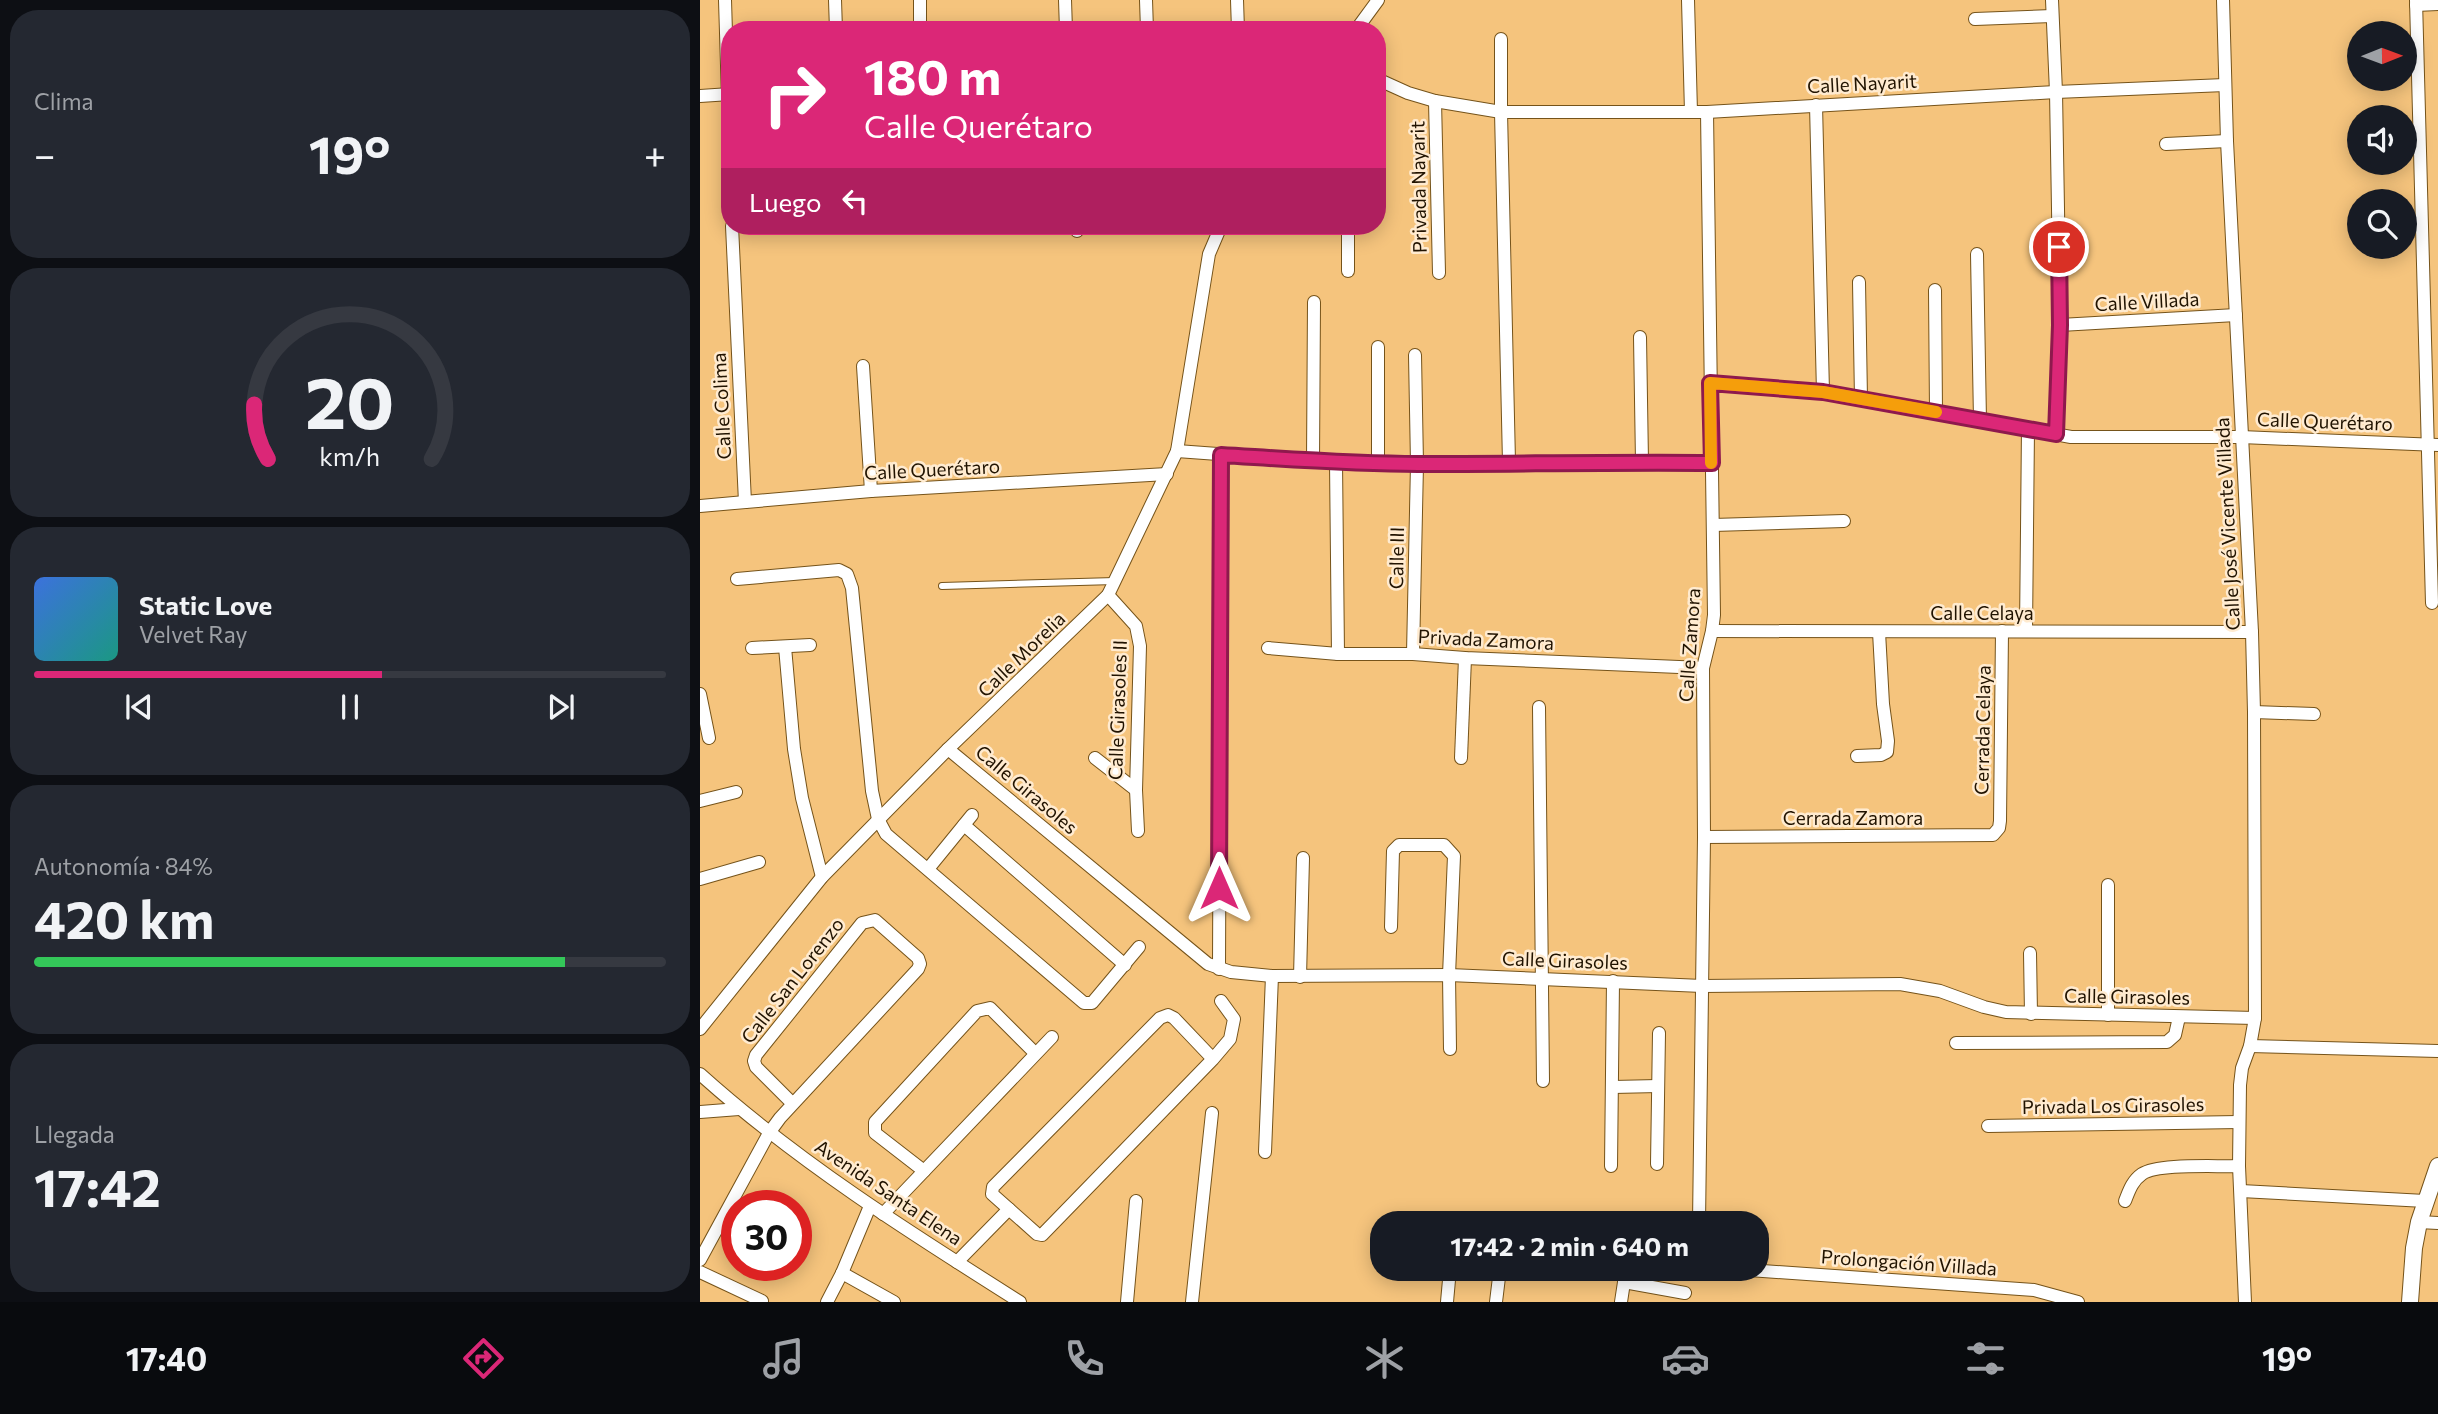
<!DOCTYPE html>
<html lang="es">
<meta charset="utf-8">
<style>
body{margin:0;font-family:Commissioner,sans-serif;background:#242831;color:#f1f3f6;height:100vh;display:flex;flex-direction:column;font-size:26px;white-space:nowrap}
*{box-sizing:border-box;margin:0}
p{font-size:23px;color:#9ea1a6}
.icon{flex:none;width:38px;height:38px;fill:none;stroke:currentColor;stroke-width:2;stroke-linecap:round;stroke-linejoin:round}
.map{position:relative;flex:1;overflow:hidden}
.panel{display:flex;flex-direction:column;gap:10px;padding:10px;background:#0d0f14;width:700px}
.panel>*{flex:none}
.guide{position:absolute;left:21px;top:21px;width:665px;height:214px;border-radius:28px;box-shadow:0 4px 18px #0003;background:#db2777;color:#fff;overflow:hidden}
.needle{width:46px;rotate:89deg}
.buttons{position:absolute;left:1647px;top:21px;display:grid;gap:14px}
.buttons a{display:grid;place-items:center;width:70px;height:70px;border-radius:50%;background:#171b24;box-shadow:0 4px 18px #0003;font-size:35px}
.speed{position:absolute;left:21px;top:1190px;display:flex;gap:14px;font-size:35px;font-weight:700;text-align:center}
.speed>*{display:grid;place-content:center;width:91px;height:91px;border-radius:50%;background:#171b24;box-shadow:0 4px 18px #0003;line-height:1}
.speed .limit{border:10px solid #d22;background:#fff;color:#111}
.pin{position:absolute;display:grid;place-items:center;width:60px;height:60px;color:#fff;margin:-30px;border:4px solid #fff;border-radius:50%;box-shadow:0 2px 7px #0007}
.me{position:absolute;width:77px;margin:-38px;rotate:0deg;stroke-linejoin:round;filter:drop-shadow(0 0 5px #0008)}
.turn{display:flex;align-items:center;gap:24px;height:147px;padding:0 28px;font-size:32px}
.turn .icon{width:91px;height:91px;stroke-width:2.5}
.turn b{display:block;font-size:49px;line-height:60px}
.then{display:flex;align-items:center;height:66px;padding:0 28px;background:#0003;gap:14px;font-size:26px}
.big{font-size:52px;font-weight:700;line-height:1.1}
.panel .card{flex:1;display:flex;flex-direction:column;justify-content:center;gap:10px;min-width:0;padding:0 24px;border-radius:28px;background:#242831}
.panel .dial{align-items:center;gap:0}
.dial svg{height:182px;overflow:visible;fill:none;stroke:#363941;stroke-width:7;stroke-linecap:round;text-anchor:middle}
.dial text{fill:#f1f3f6;stroke:none}
.song{display:flex;align-items:center;gap:21px}
.cover{width:84px;height:84px;border-radius:10px;background:linear-gradient(135deg,hsl(220 70% 55%),hsl(170 70% 35%))}
.played{height:7px;border-radius:4px;background:linear-gradient(90deg,#db2777 55%,#363941 55%)}
.keys{display:flex;justify-content:space-around;direction:ltr}
.heat{display:flex;justify-content:space-between;align-items:center;font-size:38px;direction:ltr}
.charge{height:10px;border-radius:5px;background:linear-gradient(90deg,#34c759 84%,#363941 0)}
.trip{position:absolute;left:670px;top:1211px;width:399px;height:70px;border-radius:28px;background:#171b24;box-shadow:0 4px 18px #0003;font-weight:700;line-height:70px;text-align:center}
.menu{display:flex;height:112px;justify-content:space-around;align-items:center;background:#090b0e;color:#9ea1a6}
.menu .icon{width:49px;height:49px}
.menu .current{color:#db2777}
.menu b{font-size:32px;color:#f1f3f6}
main{display:flex;flex:1;min-height:0}
.map>svg:first-child{display:block}
.lines{fill:none;stroke-linecap:round;stroke-linejoin:round}
.service-casing{stroke:#75531a;stroke-width:8}
.minor-casing{stroke:#75531a;stroke-width:14}
.tertiary-casing{stroke:#75531a;stroke-width:18}
.service{stroke:#fff;stroke-width:6}
.minor{stroke:#fff;stroke-width:12}
.tertiary{stroke:#fff;stroke-width:16}
.route-casing{stroke:#8e194d;stroke-width:18}
.route{stroke:#db2777;stroke-width:12}
.slow{stroke:#f59e0b;stroke-width:12}
.labels{text-anchor:middle;dominant-baseline:central;stroke-width:5;stroke-linejoin:round;paint-order:stroke}
.street-label{font-size:19px;fill:#211300;stroke:#ffebd0}
</style>
<main>
<section class="panel">
<div class="card"><p>Clima</p>
<div class="heat"><a>−</a><b class="big">19°</b><a>+</a></div>
</div>
<div class="card dial"><svg viewBox="0 0 100 80">
<path d="M14 69A42 42 0 1 1 86 69"/>
<path d="M14 69A42 42 0 0 1 8 45" stroke="#db2777"/>
<text x="50" y="56" font-size="32" font-weight="700">20</text>
<text x="50" y="72" font-size="11">km/h</text>
</svg></div>
<div class="card">
<div class="song"><i class="cover"></i><div><b>Static Love</b><p>Velvet Ray</p></div></div>
<div class="played"></div>
<div class="keys"><svg class="icon" aria-label="previous" viewBox="0 0 24 24"><path d="M18 5L8 12l10 7zM5 5v14"/></svg><svg class="icon" aria-label="pause" viewBox="0 0 24 24"><path d="M8 5v14M16 5v14"/></svg><svg class="icon" aria-label="next" viewBox="0 0 24 24"><path d="M6 5l10 7-10 7zM19 5v14"/></svg></div>
</div>
<div class="card"><p>Autonomía · 84%</p><b class="big">420 km</b><div class="charge"></div></div>
<div class="card"><p>Llegada</p><b class="big">17:42</b></div>
</section>
<div class="map">
<svg width="1738" height="1302" viewBox="0 0 1738 1302">
<rect width="100%" height="100%" fill="#f5c47d"/>
<g class="lines">
<g class="service-casing">
<path id="service" d="M242 586 415 581"/>
</g>
<g class="minor-casing">
<g id="minor">
<path d="M25 0 30 164"/>
<path d="M135 0 136 30"/>
<path d="M365 0 366 30"/>
<path d="M446 0 447 30"/>
<path d="M537 0 538 30"/>
<path d="M988 0 991 112"/>
<path d="M1352 0 1356 92 1360 325 1356 434"/>
<path d="M1523 0 1527 141 1552 632 1554 712 1555 1018 1550 1046 1542 1068 1540 1085 1539 1166 1545 1302"/>
<path d="M1716 0 1732 603"/>
<path d="M1716 5 1738 4"/>
<path d="M1275 19 1352 16"/>
<path d="M220 30V0"/>
<path d="M656 30 678 0"/>
<path d="M801 39V112L809 462"/>
<path d="M677 79 708 93 735 101 801 112H1007L1356 92 1525 85"/>
<path d="M0 96 30 94"/>
<path d="M735 101 739 273"/>
<path d="M1116 105 1123 392"/>
<path d="M1466 144 1527 141"/>
<path d="M32 226 45 502"/>
<path d="M377 226V231"/>
<path d="M1277 254 1280 420"/>
<path d="M648 271V226"/>
<path d="M1159 282 1161 399"/>
<path d="M1235 290 1236 412"/>
<path d="M1360 325 1536 315"/>
<path d="M940 337 942 462"/>
<path d="M678 347V463"/>
<path d="M163 366 171 491"/>
<path d="M1010 383 1123 392 1371 437H1541L1738 445"/>
<path d="M477 451 613 461 717 464 809 462 1012 463"/>
<path d="M613 461 614 302"/>
<path d="M636 462 638 654"/>
<path d="M0 506 171 491 467 474"/>
<path d="M1013 525 1144 521"/>
<path d="M37 579 139 570 147 574 152 588 172 791 178 819 186 834 384 1003H392L439 947"/>
<path d="M408 595 436 626 440 646 436 790 438 831"/>
<path d="M1012 631 1552 632"/>
<path d="M1326 631 1328 428"/>
<path d="M85 647 94 749 102 798 122 877"/>
<path d="M52 648 110 645"/>
<path d="M568 648 638 654H713L765 658 1003 668"/>
<path d="M713 654 717 464 715 355"/>
<path d="M0 694 9 738"/>
<path d="M839 707 843 1081"/>
<path d="M1554 712 1614 714"/>
<path d="M248 749 508 964 531 972 572 976 749 975 1002 986 1200 984 1240 991 1284 1007 1306 1012 1555 1018"/>
<path d="M1157 756 1181 755 1187 752 1188 741 1183 704 1179 632"/>
<path d="M395 758 436 790"/>
<path d="M761 758 765 658"/>
<path d="M0 801 36 792"/>
<path d="M264 825 425 965"/>
<path d="M1004 837 1293 835 1299 828 1300 821 1302 631"/>
<path d="M228 869 272 815"/>
<path d="M0 879 59 862"/>
<path d="M1408 885V1015"/>
<path d="M691 927 693 851 699 845H744L754 856 749 975 750 1049"/>
<path d="M1330 953 1331 1014"/>
<path d="M519 969 521 455"/>
<path d="M600 977 603 858"/>
<path d="M0 1029 122 877 248 749 408 595 477 451 509 254 521 226"/>
<path d="M1256 1043 1467 1042 1475 1035 1479 1017"/>
<path d="M1550 1046 1738 1051"/>
<path d="M513 1059 474 1018 468 1015 460 1018 293 1187 292 1194 337 1234 342 1235 513 1059 530 1039 534 1019 521 1001"/>
<path d="M0 1074C98 1162 209 1232 320 1302"/>
<path d="M913 1087 958 1086"/>
<path d="M0 1112 39 1109"/>
<path d="M1288 1126 1539 1122"/>
<path d="M565 1152 572 976"/>
<path d="M957 1164 959 1033"/>
<path d="M911 1166 913 981"/>
<path d="M224 1171 175 1133V1122L277 1011 290 1008 335 1053"/>
<path d="M1541 1191 1725 1201"/>
<path d="M1425 1201C1429 1191 1432 1181 1442 1174 1458 1163 1517 1167 1539 1166"/>
<path d="M183 1214 352 1037"/>
<path d="M1719 1222 1738 1223"/>
<path d="M999 1223 1004 837 1003 668 1012 631 1014 615 1007 112"/>
<path d="M0 1260 69 1133 80 1118 218 969 220 964 218 958 175 920 162 923 56 1055 54 1061 56 1067 93 1104"/>
<path d="M257 1262 309 1209"/>
<path d="M1035 1269 1334 1290 1378 1302"/>
<path d="M0 1272 62 1301"/>
<path d="M142 1273 194 1302"/>
<path d="M924 1282 985 1293"/>
<path d="M127 1302 142 1273 170 1206"/>
<path d="M427 1302 436 1201"/>
<path d="M492 1302 512 1113"/>
<path d="M747 1302 750 1269"/>
<path d="M796 1302 800 1269"/>
<path d="M921 1302 926 1269"/>
</g>
</g>
<g class="tertiary-casing">
<path id="tertiary" d="M1710 1302 1714 1248 1719 1222 1738 1166"/>
</g>
<use href="#service" class="service"/>
<use href="#minor" class="minor"/>
<use href="#tertiary" class="tertiary"/>
</g>
<g class="lines">
<g class="route-casing">
<path id="route" d="M519 888 521 455C587 459 653 464 718 464 816 464 914 462 1012 463L1010 383 1123 392 1356 434 1360 325 1359 247"/>
</g>
<use href="#route" class="route"/>
<path class="slow" d="M1011 463 1010 383 1123 392 1236 412"/>
</g>
<g class="labels">
<g class="street-label">
<text transform="translate(1162 83) rotate(-3)">Calle Nayarit</text>
<text transform="translate(718 187) rotate(-91)">Privada Nayarit</text>
<text transform="translate(1447 301) rotate(-3)">Calle Villada</text>
<text transform="translate(21 406) rotate(-93)">Calle Colima</text>
<text transform="translate(1625 421) rotate(2)">Calle Querétaro</text>
<text transform="translate(232 469) rotate(-3)">Calle Querétaro</text>
<text transform="translate(1527 524) rotate(-93)">Calle José Vicente Villada</text>
<text transform="translate(696 558) rotate(-89)">Calle III</text>
<text x="1282" y="612">Calle Celaya</text>
<text transform="translate(786 639) rotate(3)">Privada Zamora</text>
<text transform="translate(989 645) rotate(-86)">Calle Zamora</text>
<text transform="translate(321 654) rotate(-44)">Calle Morelia</text>
<text transform="translate(417 710) rotate(-88)">Calle Girasoles II</text>
<text transform="translate(1282 730) rotate(-89)">Cerrada Celaya</text>
<text transform="translate(327 789) rotate(40)">Calle Girasoles</text>
<text x="1153" y="817">Cerrada Zamora</text>
<text transform="translate(865 960) rotate(2)">Calle Girasoles</text>
<text transform="translate(92 980) rotate(-52)">Calle San Lorenzo</text>
<text transform="translate(1427 996) rotate(1)">Calle Girasoles</text>
<text transform="translate(1413 1105) rotate(-1)">Privada Los Girasoles</text>
<text transform="translate(189 1192) rotate(34)">Avenida Santa Elena</text>
<text transform="translate(1209 1262) rotate(4)">Prolongación Villada</text>
</g>
</g>
</svg>
<div class="buttons">
<a><svg class="needle" viewBox="-14 -14 28 28"><path d="M0-13l5 13h-10z" fill="#e53935"/><path d="M0 13l5-13h-10z" fill="#9ea1a6"/></svg></a>
<a><svg class="icon" aria-label="sound" viewBox="0 0 24 24"><path d="M4 9h4l5-4v14l-5-4H4zM17 9q2 3 0 6"/></svg></a>
<a><svg class="icon" aria-label="search" viewBox="0 0 24 24"><circle cx="10" cy="10" r="6"/><path d="M15 15l6 6"/></svg></a>
</div>
<div class="speed"><div class="limit">30</div></div>
<div class="pin" style="left:1359px;top:247px;background:#d93025"><svg class="icon" aria-label="arrive" viewBox="0 0 24 24"><path d="M6 21V4h12l-3 4 3 4H6"/></svg></div>
<svg class="me" style="left:519px;top:888px" viewBox="-20 -20 40 40"><path d="M0-17L14 15 0 8-14 15z" fill="#db2777" stroke="#fff" stroke-width="4"/></svg>
<div class="trip">17:42 · 2 min · 640 m</div>
<div class="guide">
<div class="turn"><svg class="icon" aria-label="right" viewBox="0 0 24 24"><path d="M7 20v-9h11M14 6l5 5-5 5"/></svg><div><b>180 m</b>Calle Querétaro</div></div>
<div class="then">Luego<svg class="icon" aria-label="left" viewBox="0 0 24 24"><path d="M17 20v-9H6M10 6l-5 5 5 5"/></svg></div>
</div>
</div>
</main>
<nav class="menu">
<b>17:40</b>
<svg class="icon current" aria-label="directions" viewBox="0 0 24 24"><path d="M12 3l9 9-9 9-9-9zM9 14v-3h6M13 9l2 2-2 2"/></svg>
<svg class="icon" aria-label="music" viewBox="0 0 24 24"><path d="M9 18V5l10-2v13"/><circle cx="6" cy="18" r="3"/><circle cx="16" cy="16" r="3"/></svg>
<svg class="icon" aria-label="phone" viewBox="0 0 24 24"><path d="M5 4h4l2 5-3 2q2 4 5 5l2-3 5 2v4C11 20 4 13 5 4z"/></svg>
<svg class="icon" aria-label="climate" viewBox="0 0 24 24"><path d="M12 3v18M4 7l16 10M4 17L20 7"/></svg>
<svg class="icon" aria-label="car" viewBox="0 0 24 24"><path d="M5 17H2v-5l4-1 3-4h7l3 4 3 1v5h-3M9 17h6M6 11h13"/><circle cx="7" cy="17" r="2"/><circle cx="17" cy="17" r="2"/></svg>
<svg class="icon" aria-label="filters" viewBox="0 0 24 24"><path d="M4 7h16M4 17h16"/><circle cx="9" cy="7" r="2"/><circle cx="15" cy="17" r="2"/></svg>
<b>19°</b>
</nav>
